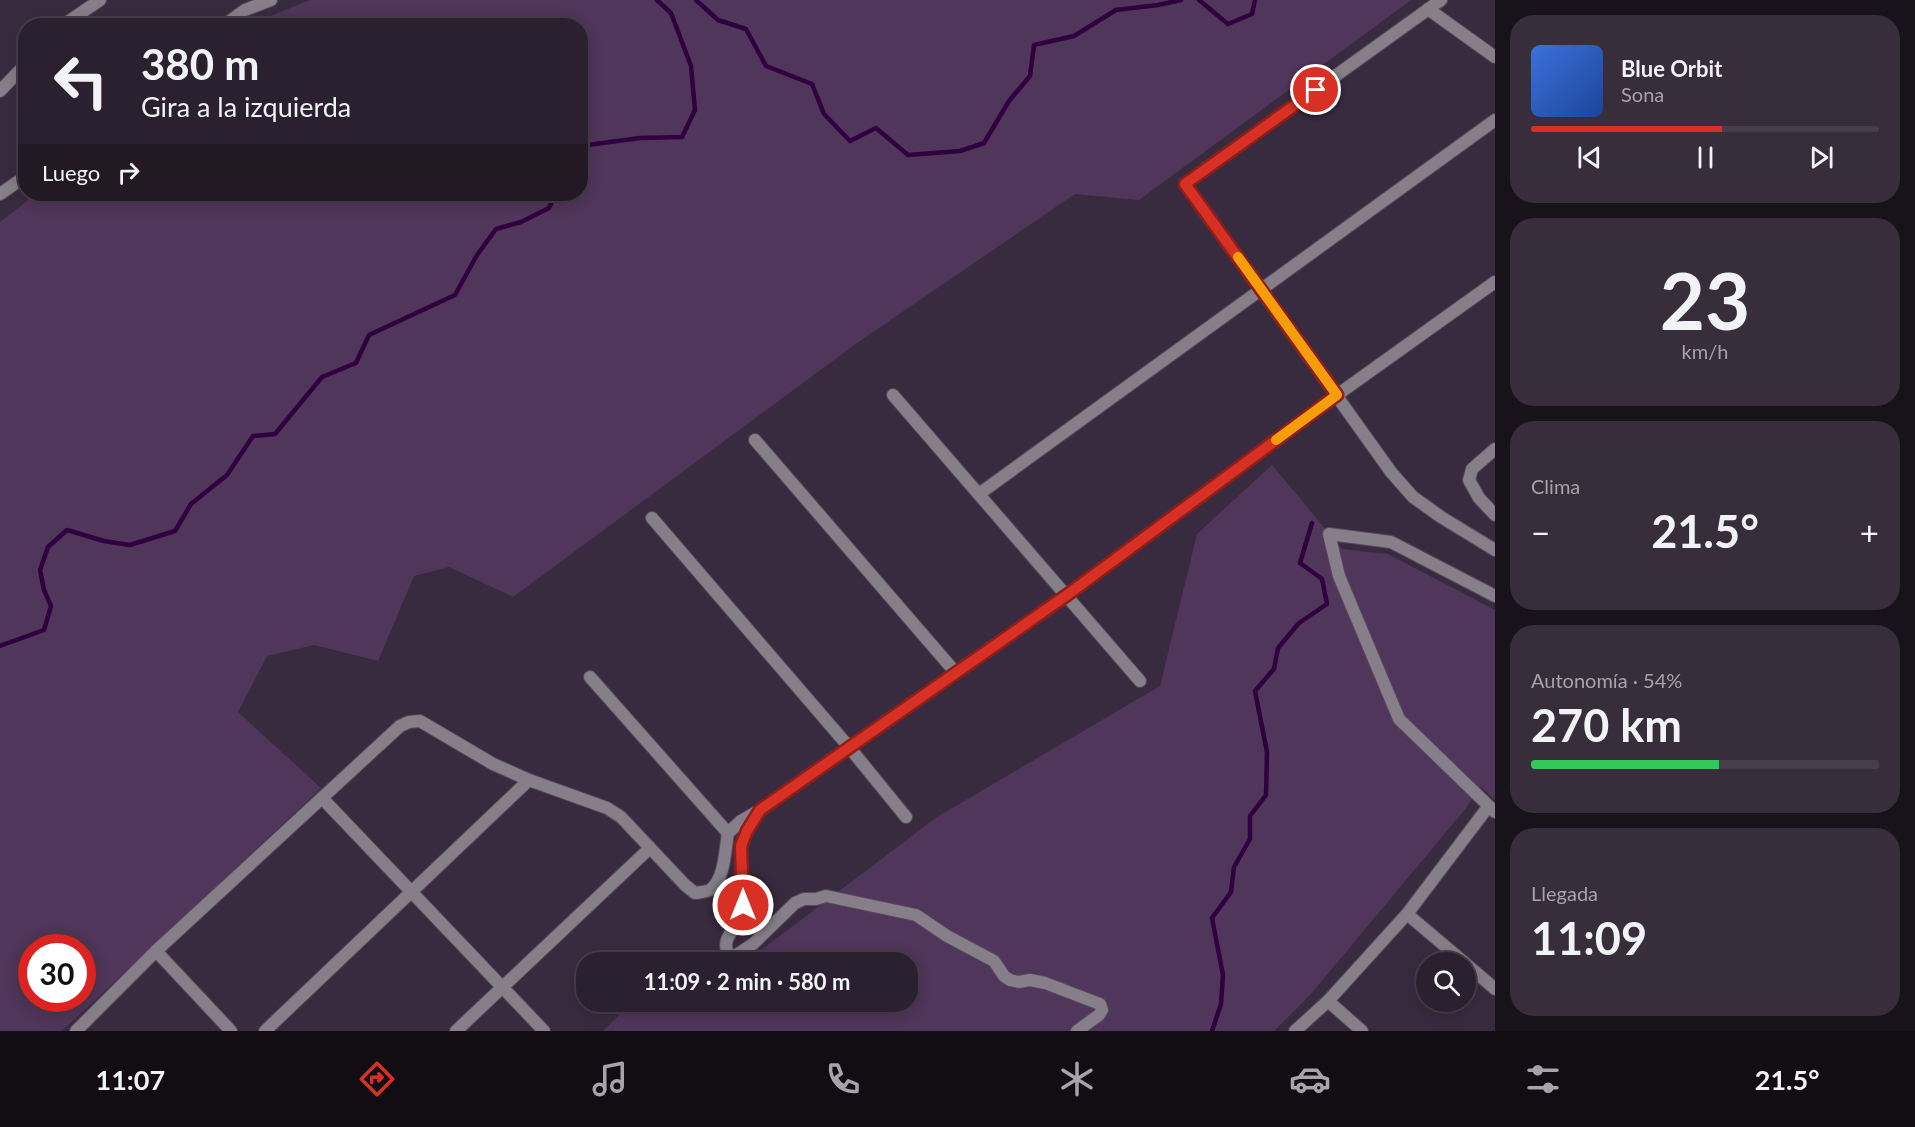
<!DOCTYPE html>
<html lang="es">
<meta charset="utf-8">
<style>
body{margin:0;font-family:Lato,sans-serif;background:#372d3b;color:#f1f3f6;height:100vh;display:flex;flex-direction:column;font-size:22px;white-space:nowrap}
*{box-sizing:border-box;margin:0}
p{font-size:20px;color:#a6a3aa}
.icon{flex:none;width:33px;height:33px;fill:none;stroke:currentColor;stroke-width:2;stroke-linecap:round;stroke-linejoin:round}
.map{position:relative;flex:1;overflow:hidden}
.side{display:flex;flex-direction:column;gap:15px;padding:15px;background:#18121a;width:420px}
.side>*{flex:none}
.hud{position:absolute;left:18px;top:18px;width:570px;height:183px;border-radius:24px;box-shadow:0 3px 15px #0003,0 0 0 2px #473e4b;background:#2b202f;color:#f1f3f6;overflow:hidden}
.controls{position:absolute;left:1416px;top:952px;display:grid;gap:12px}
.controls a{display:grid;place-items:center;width:60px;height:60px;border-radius:50%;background:#2b202f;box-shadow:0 3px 15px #0003,0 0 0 2px #473e4b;font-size:30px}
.speed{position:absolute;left:18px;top:934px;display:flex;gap:12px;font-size:30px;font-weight:700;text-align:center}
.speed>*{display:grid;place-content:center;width:78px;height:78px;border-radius:50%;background:#2b202f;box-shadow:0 3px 15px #0003,0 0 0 2px #473e4b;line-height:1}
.speed .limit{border:9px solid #d22;background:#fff;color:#111}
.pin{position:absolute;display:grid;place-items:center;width:51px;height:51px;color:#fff;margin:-26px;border:3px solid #fff;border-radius:50%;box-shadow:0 2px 6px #0007}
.me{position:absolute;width:66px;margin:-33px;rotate:0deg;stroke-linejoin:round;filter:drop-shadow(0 0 4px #0008)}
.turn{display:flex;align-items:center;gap:21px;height:126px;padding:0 24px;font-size:27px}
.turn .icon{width:78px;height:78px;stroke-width:2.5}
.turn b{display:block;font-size:42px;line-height:51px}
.then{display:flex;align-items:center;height:57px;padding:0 24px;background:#0003;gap:12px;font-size:22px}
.big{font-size:45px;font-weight:700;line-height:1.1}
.side .widget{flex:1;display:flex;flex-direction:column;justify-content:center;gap:9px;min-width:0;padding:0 21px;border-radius:24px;background:#372d3b}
.side .dial{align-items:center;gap:0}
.dial b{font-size:78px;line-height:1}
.song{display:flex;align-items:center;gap:18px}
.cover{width:72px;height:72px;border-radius:9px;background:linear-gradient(135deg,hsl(220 70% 55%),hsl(220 70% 35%))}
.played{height:6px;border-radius:3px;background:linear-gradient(90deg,#d93025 55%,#473e4b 55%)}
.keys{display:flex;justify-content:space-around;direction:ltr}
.heat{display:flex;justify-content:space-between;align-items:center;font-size:33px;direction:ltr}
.charge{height:9px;border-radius:4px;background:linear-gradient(90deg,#34c759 54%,#473e4b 0)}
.trip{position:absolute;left:576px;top:952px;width:342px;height:60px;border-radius:24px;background:#2b202f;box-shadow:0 3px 15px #0003,0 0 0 2px #473e4b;font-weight:700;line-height:60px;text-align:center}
.dock{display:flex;height:96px;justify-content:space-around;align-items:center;background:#110d13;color:#a6a3aa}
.dock .icon{width:42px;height:42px}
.dock .active{color:#d93025}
.dock b{font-size:27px;color:#f1f3f6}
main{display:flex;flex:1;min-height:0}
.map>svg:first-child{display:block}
.green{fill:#50365a;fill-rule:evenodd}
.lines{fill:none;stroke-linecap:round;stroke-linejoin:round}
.stream{stroke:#30013f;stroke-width:4.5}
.street-casing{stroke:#56495c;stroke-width:14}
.street{stroke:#867f89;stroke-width:12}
.route-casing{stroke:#8d1f18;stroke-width:15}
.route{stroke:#d93025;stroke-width:10}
.slow{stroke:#f59e0b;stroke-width:10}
</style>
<main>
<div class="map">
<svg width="1495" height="1031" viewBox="0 0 1495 1031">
<rect width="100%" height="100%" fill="#392b3f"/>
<g class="green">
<path d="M310 0H1411L1139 200 1075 194 857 343 513 597 449 567 414 576 378 661 314 645 267 656 238 712 321 788 62 1031H0V222L36 194H580V26L255 25 263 19ZM32 948H82V999H32Z"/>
<path d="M1272 465 1342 549 1388 554 1495 610V800L1480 786 1466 808 1310 995 1274 1031H603L632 1002H908V963H744L937 817 1160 686 1197 534Z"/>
</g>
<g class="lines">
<g class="stream">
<path d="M696 0 718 20 746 29 766 66 812 84 824 114 850 141 876 128 908 155 960 151 984 143 1009 101 1030 76 1034 45 1074 36 1116 10 1158 5 1181 0"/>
<path d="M1199 0 1228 24 1252 14 1255 0"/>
<path d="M580 146 640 138 682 137 695 110 691 66 671 13 657 0"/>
<path d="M0 646 44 630 51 606 44 590 40 570 48 547 67 530 104 541 130 545 175 531 191 504 227 475 253 436 275 434 322 377 356 363 369 335 455 295 477 255 496 229 521 222 549 208 555 194"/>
<path d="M1212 1031 1221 1004 1223 975 1212 918 1231 892 1234 867 1250 839V816L1266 795 1267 752 1255 691 1274 669 1278 648 1299 623 1327 604 1322 579 1300 563 1312 523"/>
</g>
<g class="street-casing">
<g id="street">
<path d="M1441 0 1185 184 1391 472 1413 497 1441 517 1495 550"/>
<path d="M1428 9 1495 57"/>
<path d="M62 26 100 0"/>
<path d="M223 26 245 10 271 0"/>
<path d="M0 91 26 64"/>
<path d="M0 194 26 176"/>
<path d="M893 395 1140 681"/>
<path d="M755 440 956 673"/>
<path d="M1495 449 1472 469 1469 480 1479 498 1495 515"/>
<path d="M979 494 1495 120"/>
<path d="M652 518 849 747 906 817"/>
<path d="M1495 596 1391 542 1329 534 1339 576 1399 719 1495 812"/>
<path d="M322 798 544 1031"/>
<path d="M759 811C753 822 745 832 742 844 738 860 746 889 742 909 739 929 720 936 728 954L735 956 753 944 795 903 804 899H816L826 896 916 915 947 936 994 961 1004 976 1010 980 1019 982 1030 980 1045 983 1100 1004 1102 1010 1099 1015 1077 1031"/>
<path d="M728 833 741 821 760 810 1067 595 1337 395 1495 282"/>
<path d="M1407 914 1465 963"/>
<path d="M156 951 231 1031"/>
<path d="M1466 964 1495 989"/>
<path d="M1328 1001 1362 1031"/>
<path d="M76 1031 156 951 400 726 409 722 420 721 493 764 529 780 607 808 621 817 685 885 695 893C700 892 706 892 710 890 725 879 725 850 728 833L590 677"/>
<path d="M265 1031 529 780"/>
<path d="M456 1031 650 848"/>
<path d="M1295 1031 1328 1001 1407 914 1488 807"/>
</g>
</g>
<use href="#street" class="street"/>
</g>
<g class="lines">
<g class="route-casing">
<path id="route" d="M743 905 741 846 747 831 760 810 1067 595 1337 395 1185 184 1316 90"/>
</g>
<use href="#route" class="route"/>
<path class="slow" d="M1238 257 1337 395 1276 440"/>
</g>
</svg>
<div class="controls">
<a><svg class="icon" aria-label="search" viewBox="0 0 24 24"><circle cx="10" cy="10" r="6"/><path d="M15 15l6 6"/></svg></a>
</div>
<div class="speed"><div class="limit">30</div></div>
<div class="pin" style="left:1316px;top:90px;background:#d93025"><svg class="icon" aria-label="arrive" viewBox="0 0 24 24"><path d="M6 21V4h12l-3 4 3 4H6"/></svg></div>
<svg class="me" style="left:743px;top:905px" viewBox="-20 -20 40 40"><circle r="17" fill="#d93025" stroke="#fff" stroke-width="3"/><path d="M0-11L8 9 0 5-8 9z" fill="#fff"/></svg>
<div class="trip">11:09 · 2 min · 580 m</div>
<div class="hud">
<div class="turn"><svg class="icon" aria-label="left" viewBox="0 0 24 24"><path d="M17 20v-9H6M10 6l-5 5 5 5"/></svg><div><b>380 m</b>Gira a la izquierda</div></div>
<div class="then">Luego<svg class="icon" aria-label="right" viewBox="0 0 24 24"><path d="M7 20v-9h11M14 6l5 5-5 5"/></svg></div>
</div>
</div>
<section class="side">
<div class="widget">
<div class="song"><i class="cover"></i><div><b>Blue Orbit</b><p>Sona</p></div></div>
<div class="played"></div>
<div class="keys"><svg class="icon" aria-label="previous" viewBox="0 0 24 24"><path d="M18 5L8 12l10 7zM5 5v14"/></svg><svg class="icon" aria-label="pause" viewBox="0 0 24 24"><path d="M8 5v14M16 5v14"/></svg><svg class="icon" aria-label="next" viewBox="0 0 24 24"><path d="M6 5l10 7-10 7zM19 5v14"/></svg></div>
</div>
<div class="widget dial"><b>23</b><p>km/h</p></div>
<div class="widget"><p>Clima</p>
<div class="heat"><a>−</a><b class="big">21.5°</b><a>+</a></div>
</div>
<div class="widget"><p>Autonomía · 54%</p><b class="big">270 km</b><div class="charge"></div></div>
<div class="widget"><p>Llegada</p><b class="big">11:09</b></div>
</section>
</main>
<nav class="dock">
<b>11:07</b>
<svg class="icon active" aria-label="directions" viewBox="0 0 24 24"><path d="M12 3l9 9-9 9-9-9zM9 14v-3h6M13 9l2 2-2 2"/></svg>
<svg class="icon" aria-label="music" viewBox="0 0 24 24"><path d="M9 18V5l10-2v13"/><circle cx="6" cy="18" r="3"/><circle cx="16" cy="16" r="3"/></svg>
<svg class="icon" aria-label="phone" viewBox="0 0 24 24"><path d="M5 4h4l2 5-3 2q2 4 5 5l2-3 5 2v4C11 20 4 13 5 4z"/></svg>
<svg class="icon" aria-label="climate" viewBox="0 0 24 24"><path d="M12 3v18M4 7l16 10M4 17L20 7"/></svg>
<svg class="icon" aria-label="car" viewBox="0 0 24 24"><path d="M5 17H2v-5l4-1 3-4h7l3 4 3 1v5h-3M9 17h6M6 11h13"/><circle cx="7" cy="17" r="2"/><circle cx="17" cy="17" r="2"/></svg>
<svg class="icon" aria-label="filters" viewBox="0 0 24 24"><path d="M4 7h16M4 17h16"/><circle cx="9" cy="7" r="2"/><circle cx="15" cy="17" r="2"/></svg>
<b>21.5°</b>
</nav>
